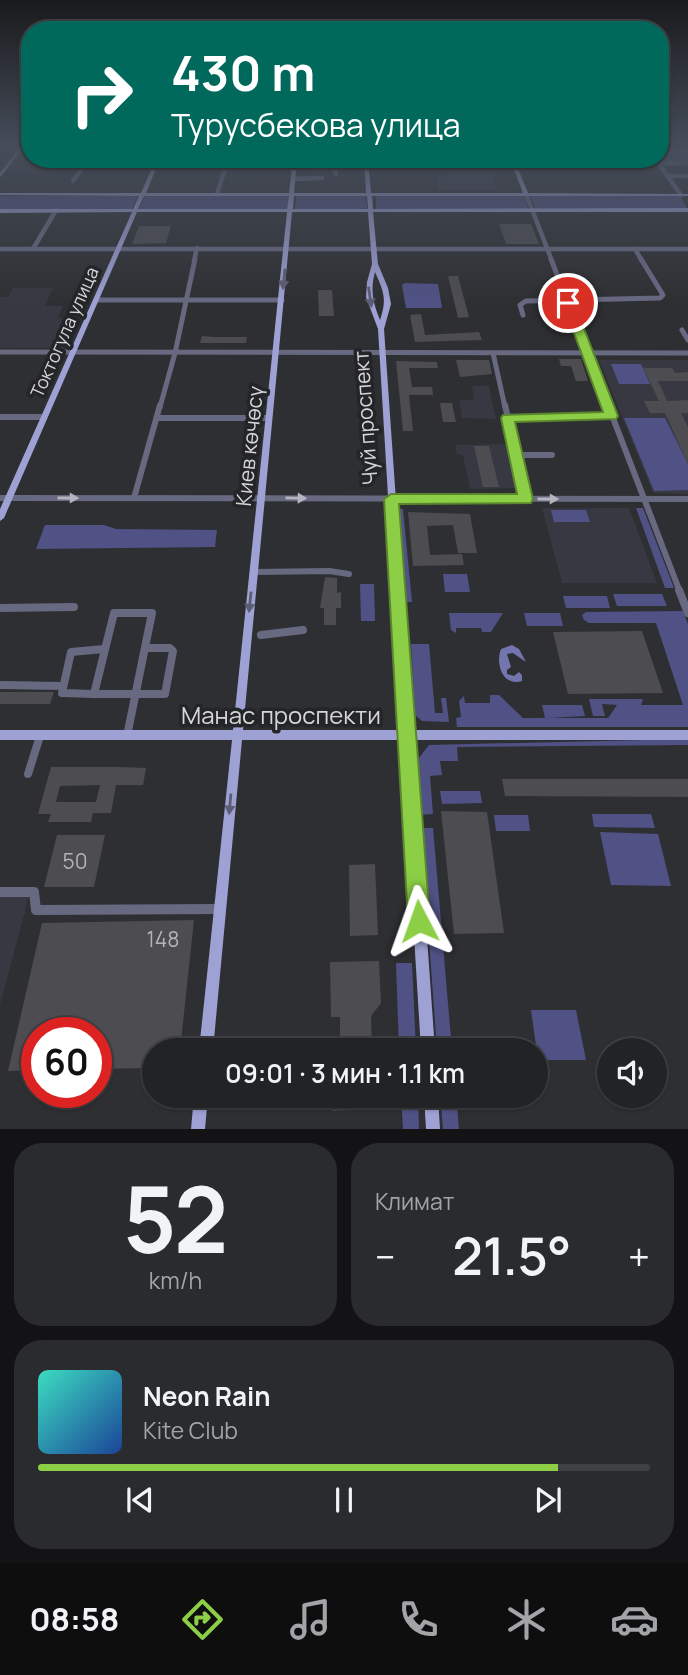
<!DOCTYPE html>
<html lang="ru">
<meta charset="utf-8">
<style>
body{margin:0;font-family:Manrope,sans-serif;background:#2a2b2e;color:#f1f3f6;height:100vh;display:flex;flex-direction:column;font-size:26px;white-space:nowrap}
*{box-sizing:border-box;margin:0}
p{font-size:23px;color:#a2a4a7}
.icon{flex:none;width:38px;height:38px;fill:none;stroke:currentColor;stroke-width:2;stroke-linecap:round;stroke-linejoin:round}
.map{position:relative;height:1129px;overflow:hidden}
.panel{display:flex;flex-direction:column;gap:14px;padding:14px;background:#131315;flex:1}
.panel>*{flex:none}
.top-card{position:absolute;left:21px;top:21px;width:648px;height:147px;border-radius:28px;box-shadow:0 2px 5px #0004,0 0 0 2px #3f4043;background:#00695c;color:#fff;overflow:hidden}
.tools{position:absolute;left:597px;top:1038px;display:grid;gap:14px}
.tools a{display:grid;place-items:center;width:70px;height:70px;border-radius:50%;background:#222326;box-shadow:0 2px 5px #0004,0 0 0 2px #3f4043;font-size:35px}
.speed{position:absolute;left:21px;top:1017px;display:flex;gap:14px;font-size:35px;font-weight:700;text-align:center}
.speed>*{display:grid;place-content:center;width:91px;height:91px;border-radius:50%;background:#222326;box-shadow:0 2px 5px #0004,0 0 0 2px #3f4043;line-height:1}
.speed .limit{border:10px solid #d22;background:#fff;color:#111}
.pin{position:absolute;display:grid;place-items:center;width:60px;height:60px;color:#fff;margin:-30px;border:4px solid #fff;border-radius:50%;box-shadow:0 2px 7px #0007}
.me{position:absolute;width:77px;margin:-38px;rotate:356deg;stroke-linejoin:round;filter:drop-shadow(0 0 5px #0008)}
.turn{display:flex;align-items:center;gap:24px;height:147px;padding:0 35px;font-size:32px}
.turn .icon{width:91px;height:91px;stroke-width:2.5}
.turn b{display:block;font-size:49px;line-height:60px}
.big{font-size:52px;font-weight:600;line-height:1.1}
.panel .card{flex:1;display:flex;flex-direction:column;justify-content:center;gap:10px;min-width:0;padding:0 24px;border-radius:28px;background:#2a2b2e}
.panel .dial{align-items:center;gap:0}
.dial b{font-size:91px;line-height:1}
.song{display:flex;align-items:center;gap:21px}
.cover{width:84px;height:84px;border-radius:10px;background:linear-gradient(135deg,hsl(170 70% 55%),hsl(220 70% 35%))}
.played{height:7px;border-radius:4px;background:linear-gradient(90deg,#8cce45 85%,#3f4043 85%)}
.keys{display:flex;justify-content:space-around;direction:ltr}
.heat{display:flex;justify-content:space-between;align-items:center;font-size:38px;direction:ltr}
.panel .tiles{flex:1;display:grid;gap:14px;grid-template-columns:1fr 1fr}
.card:last-child{grid-column:span 2}
.trip{position:absolute;left:142px;top:1038px;width:406px;height:70px;border-radius:35px;background:#222326;box-shadow:0 2px 5px #0004,0 0 0 2px #3f4043;font-weight:600;line-height:70px;text-align:center}
.dock{display:flex;height:112px;justify-content:space-around;align-items:center;background:#0e0e0f;color:#a2a4a7}
.dock .icon{width:49px;height:49px}
.dock .active{color:#8cce45}
.dock b{font-size:32px;color:#f1f3f6}
.map>svg:first-child{display:block}
.built{fill:#373841}
.green{fill:#505185}
.water{fill:#7375ae}
.building{fill:#4c4c51;fill-rule:evenodd}
.lines{fill:none;stroke-linecap:round;stroke-linejoin:round}
.minor-far4{stroke:#676981;stroke-width:4.5}
.minor-far3{stroke:#676981;stroke-width:5}
.minor-far2{stroke:#676981;stroke-width:6}
.minor-far1{stroke:#676981;stroke-width:8}
.minor{stroke:#676981;stroke-width:10}
.major{fill:#9ea1d4;fill-rule:evenodd}
.oneway{fill:#5b5d75}
.oneway2{fill:#b5b5bf}
.route{fill:#8cce45;stroke:#5b862d;stroke-width:2}
.labels{text-anchor:middle;dominant-baseline:central;stroke-width:7;stroke-linejoin:round;paint-order:stroke}
.far-street-label{font-size:18px;fill:#d6d6d9;stroke:#242528}
.street-label{font-size:21px;fill:#d6d6d9;stroke:#242528}
.near-number-label{font-size:21px;fill:#b4b4b7}
.near-street-label{font-size:24px;fill:#d6d6d9;stroke:#242528}
</style>
<div class="map">
<svg width="688" height="1129" viewBox="0 0 688 1129">
<rect width="100%" height="100%" fill="#2e2f32"/>
<g class="built">
<path d="M451 173 493 175 498 190H438L437 177H452Z"/>
<path d="M13 288H53L45 306H63L58 318H77L64 348H0V297H8Z"/>
<path d="M599 360H688V494L653 493Z"/>
<path d="M472 386H489L496 419 462 418 459 400H474Z"/>
<path d="M507 444 518 488 470 489 463 455 457 454 455 445Z"/>
<path d="M542 508H629L657 583H562Z"/>
<path d="M0 896H29L0 1005Z"/>
</g>
<g class="green">
<path d="M660 146H688V162H618L616 159H660Z"/>
<path d="M0 196H138L132 209H0Z"/>
<path d="M145 196H289L287 209H139Z"/>
<path d="M296 196H366L367 209H295Z"/>
<path d="M376 196H524L529 210 376 209Z"/>
<path d="M530 196H680L688 210H536Z"/>
<path d="M405 283 438 284 442 308H406L402 285Z"/>
<path d="M611 364H641L650 384H619Z"/>
<path d="M624 418H665L688 464V490L654 491Z"/>
<path d="M636 508H643L674 588H665Z"/>
<path d="M398 509H403L412 602H405Z"/>
<path d="M551 510H586L590 522H554Z"/>
<path d="M45 525H104L116 529 217 530 215 547 36 549Z"/>
<path d="M443 574H467L470 592H445Z"/>
<path d="M360 584H374L375 621H361Z"/>
<path d="M613 594H662L667 606H617Z"/>
<path d="M563 596H607L610 608H566Z"/>
<path d="M683 611 688 624V727H457L456 718 461 717 459 701 464 696 465 703H490V695H499L523 718H545L542 705H582L585 716 549 718H608L617 705 602 704 605 716H593L589 699H643L641 705H683L656 623H589L584 620 582 615 586 612Z"/>
<path d="M449 613H503L491 632H482L481 628H456V633L451 630Z"/>
<path d="M524 613H560L563 626H527Z"/>
<path d="M411 644H429L435 713H443L441 698H446L449 722 422 721 415 715Z"/>
<path d="M688 739V745L457 747 458 761H440L442 775 430 776 433 814 419 815 415 763 429 745Z"/>
<path d="M440 791H480L482 803 442 804Z"/>
<path d="M592 814H651L655 828 594 827Z"/>
<path d="M494 815H528L530 831H496Z"/>
<path d="M421 828H433L452 1050H437Z"/>
<path d="M600 832 658 834 671 886 611 885Z"/>
<path d="M396 963H412L416 1050H399Z"/>
<path d="M531 1010H576L586 1060H538Z"/>
<path d="M401 1096H418L419 1129H403Z"/>
<path d="M440 1096H456L459 1129H443Z"/>
</g>
<path class="water" d="M512 645 519 649 526 662 513 653 507 654 511 667 507 670V674L514 676 519 672 522 675V681C503 687 495 664 501 649Z"/>
<g class="building">
<path d="M499 224H531L539 244H506Z"/>
<path d="M139 226H171L166 243 132 244Z"/>
<path d="M448 276H458L469 317 458 318Z"/>
<path d="M318 290H332L334 316H319Z"/>
<path d="M421 314 425 335 479 332 482 340 415 342 410 315Z"/>
<path d="M202 336 213 337H247L246 343H200Z"/>
<path d="M559 359H581L588 381H576L571 366H561Z"/>
<path d="M456 360H489L492 374 460 377Z"/>
<path d="M396 361 437 362 438 368H409L412 387H432L433 395H409L413 431H403Z"/>
<path d="M643 368H672L675 373 688 372V381H658L667 401 688 400V413H681L688 427V464L665 413H650L644 401H659Z"/>
<path d="M440 403H452L456 422H443Z"/>
<path d="M474 446H489L499 487H483Z"/>
<path d="M408 512 470 514 477 553H458L453 525 427 526 430 555 462 554 464 565 413 566Z"/>
<path d="M325 577 337 578V593L341 592V608H336V625H324V608H320Z"/>
<path d="M642 631 663 693 568 694 553 632Z"/>
<path d="M0 692H54L50 704H0Z"/>
<path d="M51 767H120L146 768 143 785H116L111 813H93L91 822H48L51 814H38ZM100 785 96 802H56L60 786Z"/>
<path d="M502 779H688V797L505 796Z"/>
<path d="M441 811 487 812 504 933 454 934Z"/>
<path d="M57 835H105L94 887H44Z"/>
<path d="M375 864 378 935 350 936 349 865Z"/>
<path d="M194 920 180 1050H154V1068L96 1069V1032H37V1070L8 1071 42 923Z"/>
<path d="M379 961 381 1003 371 1016 372 1050H340V1017H331L330 962Z"/>
<path d="M332 1096H374L375 1109 332 1111Z"/>
</g>
<g class="lines">
<g class="minor-far4">
<path d="M658 163 681 195"/>
<path d="M295 166H324L335 169 336 174"/>
<path d="M411 166 688 163"/>
<path d="M667 176H688"/>
<path d="M293 179 322 178"/>
<path d="M73 181 89 159"/>
<path d="M217 194 228 159"/>
<path d="M526 194 552 261"/>
<path d="M0 249H688"/>
<path d="M33 249 56 210"/>
<path d="M635 249 642 261"/>
<path d="M194 261 197 248"/>
</g>
<g class="minor-far3">
<path d="M551 259 608 407"/>
<path d="M96 300H282"/>
<path d="M523 315 520 305 526 301 660 298 663 295 641 259"/>
<path d="M682 330 688 340"/>
<path d="M0 352 688 353"/>
<path d="M493 353 505 407"/>
<path d="M160 407 175 353 195 259"/>
</g>
<g class="minor-far2">
<path d="M505 405 526 499"/>
<path d="M608 405 680 592"/>
<path d="M0 417H44"/>
<path d="M157 418H269"/>
<path d="M507 418 612 416"/>
<path d="M516 455H552"/>
<path d="M0 498 688 499"/>
<path d="M134 498 160 405"/>
<path d="M253 572 329 571 349 574"/>
</g>
<g class="minor-far1">
<path d="M679 590 688 613"/>
<path d="M0 608 74 607"/>
<path d="M261 635 303 630"/>
<path d="M104 649 71 652 62 693 94 694 114 613H152L127 736"/>
<path d="M0 685 62 686"/>
<path d="M94 694H165L173 651 170 648H146"/>
<path d="M28 774 40 736"/>
</g>
<path class="minor" d="M0 892H34L36 910 220 909"/>
<g class="major">
<path d="M21 146H25L0 177V173Z"/>
<path d="M156 159H160L146 193H289L293 159H297L294 193H366L364 159H368L371 193H523L510 159H514L528 193 688 194V196H372L373 209 688 208V212H373L378 264 388 288 391 304 384 329 412 730H688V740H413L435 1050H421L402 740H242L213 1050H199L232 740H0V730H233L287 212H137L4 518 0 521V509L132 212 0 213V209H133L139 196 0 195V193H141ZM144 196H289L287 209H138ZM294 196H367L368 209H293ZM292 212H368L372 264 367 282 366 297 378 329 402 730H243ZM375 272C384 292 387 299 380 320 373 303 370 290 375 272Z"/>
<path d="M194 1096H208L205 1129H191Z"/>
<path d="M424 1096H438L440 1129H426Z"/>
</g>
</g>
<defs><path id="oneway-solid" d="M-6-.8H1V-3.2L6.5 0L1 3.2V.8H-6Z" transform="scale(1.75)"/></defs>
<g class="oneway">
<use href="#oneway-solid" transform="translate(284 279) rotate(96)"/>
<use href="#oneway-solid" transform="translate(370 297) rotate(82)"/>
<use href="#oneway-solid" transform="translate(250 602) rotate(96)"/>
<use href="#oneway-solid" transform="translate(230 804) rotate(95)"/>
</g>
<g class="oneway2">
<use href="#oneway-solid" transform="translate(68 498)"/>
<use href="#oneway-solid" transform="translate(296 498) rotate(1)"/>
<use href="#oneway-solid" transform="translate(548 499)"/>
</g>
<linearGradient id="sky" x2="0" y2="1"><stop stop-color="#191a1c"/><stop offset="0.48" stop-color="#464d5a"/><stop offset="1" stop-color="#464d5a" stop-opacity="0"/></linearGradient>
<rect width="688" height="304" fill="url(#sky)"/>
<path class="route" d="M568 300 574 303 618 416 616 419 515 422 533 499 531 503 399 504 430 921 427 929 419 933 411 929 408 921 384 499 391 494H517L501 418 503 415 603 412 563 303Z"/>
<g class="labels">
<g class="far-street-label">
<text transform="translate(64 332) rotate(-66)">Токтогула улица</text>
</g>
<g class="street-label">
<text transform="translate(365 418) rotate(-94)">Чуй проспект</text>
<text transform="translate(249 446) rotate(-84)">Киев көчөсү</text>
</g>
<g class="near-number-label">
<text x="75" y="861">50</text>
<text x="163" y="939">148</text>
</g>
<g class="near-street-label">
<text x="281" y="714">Манас проспекти</text>
</g>
</g>
</svg>
<div class="tools">
<a><svg class="icon" aria-label="sound" viewBox="0 0 24 24"><path d="M4 9h4l5-4v14l-5-4H4zM17 9q2 3 0 6"/></svg></a>
</div>
<div class="speed"><div class="limit">60</div></div>
<div class="pin" style="left:568px;top:303px;background:#d93025"><svg class="icon" aria-label="arrive" viewBox="0 0 24 24"><path d="M6 21V4h12l-3 4 3 4H6"/></svg></div>
<svg class="me" style="left:419px;top:921px" viewBox="-20 -20 40 40"><path d="M0-17L14 15 0 8-14 15z" fill="#8cce45" stroke="#fff" stroke-width="4"/></svg>
<div class="trip">09:01 · 3 мин · 1.1 km</div>
<div class="top-card">
<div class="turn"><svg class="icon" aria-label="right" viewBox="0 0 24 24"><path d="M7 20v-9h11M14 6l5 5-5 5"/></svg><div><b>430 m</b>Турусбекова улица</div></div>
</div>
</div>
<section class="panel">
<div class="tiles">
<div class="card dial"><b>52</b><p>km/h</p></div>
<div class="card"><p>Климат</p>
<div class="heat"><a>−</a><b class="big">21.5°</b><a>+</a></div>
</div>
<div class="card">
<div class="song"><i class="cover"></i><div><b>Neon Rain</b><p>Kite Club</p></div></div>
<div class="played"></div>
<div class="keys"><svg class="icon" aria-label="previous" viewBox="0 0 24 24"><path d="M18 5L8 12l10 7zM5 5v14"/></svg><svg class="icon" aria-label="pause" viewBox="0 0 24 24"><path d="M8 5v14M16 5v14"/></svg><svg class="icon" aria-label="next" viewBox="0 0 24 24"><path d="M6 5l10 7-10 7zM19 5v14"/></svg></div>
</div>
</div>
</section>
<nav class="dock">
<b>08:58</b>
<svg class="icon active" aria-label="directions" viewBox="0 0 24 24"><path d="M12 3l9 9-9 9-9-9zM9 14v-3h6M13 9l2 2-2 2"/></svg>
<svg class="icon" aria-label="music" viewBox="0 0 24 24"><path d="M9 18V5l10-2v13"/><circle cx="6" cy="18" r="3"/><circle cx="16" cy="16" r="3"/></svg>
<svg class="icon" aria-label="phone" viewBox="0 0 24 24"><path d="M5 4h4l2 5-3 2q2 4 5 5l2-3 5 2v4C11 20 4 13 5 4z"/></svg>
<svg class="icon" aria-label="climate" viewBox="0 0 24 24"><path d="M12 3v18M4 7l16 10M4 17L20 7"/></svg>
<svg class="icon" aria-label="car" viewBox="0 0 24 24"><path d="M5 17H2v-5l4-1 3-4h7l3 4 3 1v5h-3M9 17h6M6 11h13"/><circle cx="7" cy="17" r="2"/><circle cx="17" cy="17" r="2"/></svg>
</nav>
